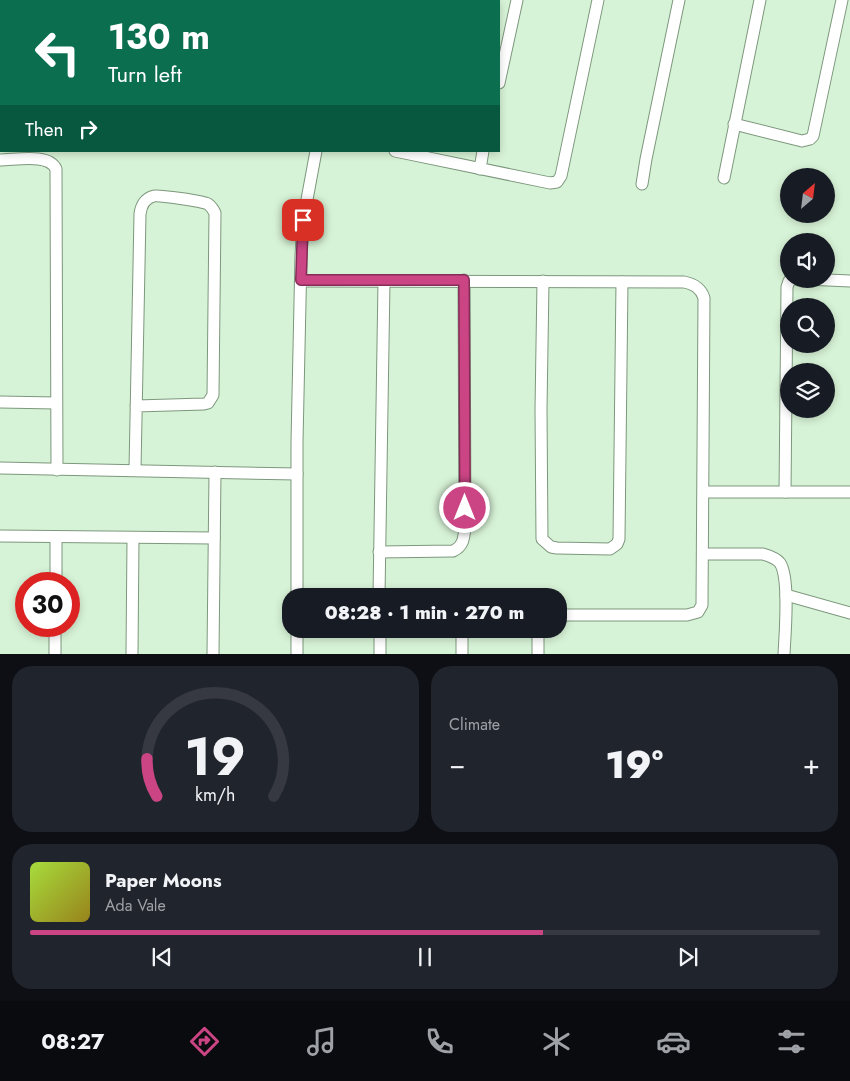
<!DOCTYPE html>
<meta charset="utf-8">
<style>
body{margin:0;font-family:Jost,sans-serif;background:#20242c;color:#f1f3f6;height:100vh;display:flex;flex-direction:column;font-size:19px;white-space:nowrap}
*{box-sizing:border-box;margin:0}
p{font-size:16px;color:#9ea1a6}
.icon{flex:none;width:28px;height:28px;fill:none;stroke:currentColor;stroke-width:2;stroke-linecap:round;stroke-linejoin:round}
.map{position:relative;height:654px;overflow:hidden}
.side{display:flex;flex-direction:column;gap:12px;padding:12px;background:#0d0f14;flex:1}
.side>*{flex:none}
.banner{position:absolute;left:0px;top:0px;width:500px;height:152px;box-shadow:0 2px 8px #0003;background:#0b6e4f;color:#fff;overflow:hidden}
.needle{width:32px;rotate:28deg}
.fabs{position:absolute;left:780px;top:168px;display:grid;gap:10px}
.fabs a{display:grid;place-items:center;width:55px;height:55px;border-radius:50%;background:#171b24;box-shadow:0 2px 8px #0003;font-size:25px}
.speed{position:absolute;left:15px;top:572px;display:flex;gap:10px;font-size:25px;font-weight:700;text-align:center}
.speed>*{display:grid;place-content:center;width:65px;height:65px;border-radius:50%;background:#171b24;box-shadow:0 2px 8px #0003;line-height:1}
.speed .limit{border:8px solid #d22;background:#fff;color:#111}
.pin{position:absolute;display:grid;place-items:center;width:42px;height:42px;color:#fff;margin:-21px;border-radius:10px;box-shadow:0 2px 8px #0006}
.me{position:absolute;width:55px;margin:-28px;rotate:0deg;stroke-linejoin:round;filter:drop-shadow(0 0 4px #0008)}
.turn{display:flex;align-items:center;gap:18px;height:105px;padding:0 25px;font-size:22px}
.turn .icon{width:65px;height:65px;stroke-width:2.5}
.turn b{display:block;font-size:35px;line-height:42px}
.then{display:flex;align-items:center;height:48px;padding:0 25px;background:#0003;gap:10px;font-size:19px}
.big{font-size:38px;font-weight:800;line-height:1.1}
.side .widget{flex:1;display:flex;flex-direction:column;justify-content:center;gap:8px;min-width:0;padding:0 18px;border-radius:20px;background:#20242c}
.side .dial{align-items:center;gap:0}
.dial svg{height:130px;overflow:visible;fill:none;stroke:#363941;stroke-width:7;stroke-linecap:round;text-anchor:middle}
.dial text{fill:#f1f3f6;stroke:none}
.song{display:flex;align-items:center;gap:15px}
.cover{width:60px;height:60px;border-radius:8px;background:linear-gradient(135deg,hsl(80 70% 55%),hsl(50 70% 35%))}
.played{height:5px;border-radius:2px;background:linear-gradient(90deg,#cb4584 65%,#363941 65%)}
.keys{display:flex;justify-content:space-around;direction:ltr}
.heat{display:flex;justify-content:space-between;align-items:center;font-size:28px;direction:ltr}
.side .tiles{flex:1;display:grid;gap:12px;grid-template-columns:1fr 1fr}
.widget:last-child{grid-column:span 2}
.trip{position:absolute;left:282px;top:588px;width:285px;height:50px;border-radius:20px;background:#171b24;box-shadow:0 2px 8px #0003;font-weight:800;line-height:50px;text-align:center}
.menu{display:flex;height:80px;justify-content:space-around;align-items:center;background:#090b0e;color:#9ea1a6}
.menu .icon{width:35px;height:35px}
.menu .active{color:#cb4584}
.menu b{font-size:22px;color:#f1f3f6}
.map>svg:first-child{display:block}
.lines{fill:none;stroke-linecap:round;stroke-linejoin:round}
.minor-casing{stroke:#7d977d;stroke-width:13}
.minor{stroke:#fff;stroke-width:11}
.route-casing{stroke:#842d56;stroke-width:12}
.route{stroke:#cb4584;stroke-width:9}
</style>
<div class="map">
<svg width="850" height="654" viewBox="0 0 850 654">
<rect width="100%" height="100%" fill="#d7f3d7"/>
<g class="lines">
<g class="minor-casing">
<g id="minor">
<path d="M24 1V0"/>
<path d="M100 1V0"/>
<path d="M185 1V0"/>
<path d="M263 1V0"/>
<path d="M350 1V0"/>
<path d="M438 1V0"/>
<path d="M0 76H1"/>
<path d="M499 83 517 0"/>
<path d="M734 124 802 141 810 139 813 136 842 0"/>
<path d="M395 151 550 183 557 182 561 176 598 0"/>
<path d="M0 160C16 160 49 153 56 169L57 470"/>
<path d="M480 169 483 151"/>
<path d="M724 178 760 0"/>
<path d="M642 184 646 159 679 0"/>
<path d="M806 279 850 281"/>
<path d="M301 281 684 282C694 284 701 288 704 298L702 605 698 612 687 615H559"/>
<path d="M543 281 541 409 542 539 551 547 557 548 610 549 617 544 619 539 622 282"/>
<path d="M0 402 56 403"/>
<path d="M0 468 297 474"/>
<path d="M135 470 140 214C141 206 145 198 154 196 159 195 202 201 208 204 212 207 213 209 215 213L213 395 208 403 204 404 136 406"/>
<path d="M704 492H850"/>
<path d="M785 492 787 287 789 281 794 279"/>
<path d="M0 536 214 538"/>
<path d="M379 552 453 551C464 546 464 537 465 526L464 280"/>
<path d="M704 554H763C770 556 776 558 780 563 790 578 785 634 784 654"/>
<path d="M56 584V537"/>
<path d="M786 595 850 613"/>
<path d="M297 596V442L301 255 303 221 316 151"/>
<path d="M379 596 384 281"/>
<path d="M380 629V654"/>
<path d="M55 654V626"/>
<path d="M132 654 133 538"/>
<path d="M213 654 215 472"/>
<path d="M297 654V629"/>
<path d="M462 654V629"/>
<path d="M538 654V629"/>
</g>
</g>
<use href="#minor" class="minor"/>
</g>
<g class="lines">
<g class="route-casing">
<path id="route" d="M303 220 301 280H464L465 508"/>
</g>
<use href="#route" class="route"/>
</g>
</svg>
<div class="fabs">
<a><svg class="needle" viewBox="-14 -14 28 28"><path d="M0-13l5 13h-10z" fill="#e53935"/><path d="M0 13l5-13h-10z" fill="#9ea1a6"/></svg></a>
<a><svg class="icon" aria-label="sound" viewBox="0 0 24 24"><path d="M4 9h4l5-4v14l-5-4H4zM17 9q2 3 0 6"/></svg></a>
<a><svg class="icon" aria-label="search" viewBox="0 0 24 24"><circle cx="10" cy="10" r="6"/><path d="M15 15l6 6"/></svg></a>
<a><svg class="icon" aria-label="layers" viewBox="0 0 24 24"><path d="M12 4l9 5-9 5-9-5zM3 14l9 5 9-5"/></svg></a>
</div>
<div class="speed"><div class="limit">30</div></div>
<div class="pin" style="left:303px;top:220px;background:#d93025"><svg class="icon" aria-label="arrive" viewBox="0 0 24 24"><path d="M6 21V4h12l-3 4 3 4H6"/></svg></div>
<svg class="me" style="left:465px;top:508px" viewBox="-20 -20 40 40"><circle r="17" fill="#cb4584" stroke="#fff" stroke-width="3"/><path d="M0-11L8 9 0 5-8 9z" fill="#fff"/></svg>
<div class="trip">08:28 · 1 min · 270 m</div>
<div class="banner">
<div class="turn"><svg class="icon" aria-label="left" viewBox="0 0 24 24"><path d="M17 20v-9H6M10 6l-5 5 5 5"/></svg><div><b>130 m</b>Turn left</div></div>
<div class="then">Then<svg class="icon" aria-label="right" viewBox="0 0 24 24"><path d="M7 20v-9h11M14 6l5 5-5 5"/></svg></div>
</div>
</div>
<section class="side">
<div class="tiles">
<div class="widget dial"><svg viewBox="0 0 100 80">
<path d="M14 69A42 42 0 1 1 86 69"/>
<path d="M14 69A42 42 0 0 1 8 46" stroke="#cb4584"/>
<text x="50" y="56" font-size="32" font-weight="700">19</text>
<text x="50" y="72" font-size="11">km/h</text>
</svg></div>
<div class="widget"><p>Climate</p>
<div class="heat"><a>−</a><b class="big">19°</b><a>+</a></div>
</div>
<div class="widget">
<div class="song"><i class="cover"></i><div><b>Paper Moons</b><p>Ada Vale</p></div></div>
<div class="played"></div>
<div class="keys"><svg class="icon" aria-label="previous" viewBox="0 0 24 24"><path d="M18 5L8 12l10 7zM5 5v14"/></svg><svg class="icon" aria-label="pause" viewBox="0 0 24 24"><path d="M8 5v14M16 5v14"/></svg><svg class="icon" aria-label="next" viewBox="0 0 24 24"><path d="M6 5l10 7-10 7zM19 5v14"/></svg></div>
</div>
</div>
</section>
<nav class="menu">
<b>08:27</b>
<svg class="icon active" aria-label="directions" viewBox="0 0 24 24"><path d="M12 3l9 9-9 9-9-9zM9 14v-3h6M13 9l2 2-2 2"/></svg>
<svg class="icon" aria-label="music" viewBox="0 0 24 24"><path d="M9 18V5l10-2v13"/><circle cx="6" cy="18" r="3"/><circle cx="16" cy="16" r="3"/></svg>
<svg class="icon" aria-label="phone" viewBox="0 0 24 24"><path d="M5 4h4l2 5-3 2q2 4 5 5l2-3 5 2v4C11 20 4 13 5 4z"/></svg>
<svg class="icon" aria-label="climate" viewBox="0 0 24 24"><path d="M12 3v18M4 7l16 10M4 17L20 7"/></svg>
<svg class="icon" aria-label="car" viewBox="0 0 24 24"><path d="M5 17H2v-5l4-1 3-4h7l3 4 3 1v5h-3M9 17h6M6 11h13"/><circle cx="7" cy="17" r="2"/><circle cx="17" cy="17" r="2"/></svg>
<svg class="icon" aria-label="filters" viewBox="0 0 24 24"><path d="M4 7h16M4 17h16"/><circle cx="9" cy="7" r="2"/><circle cx="15" cy="17" r="2"/></svg>
</nav>
